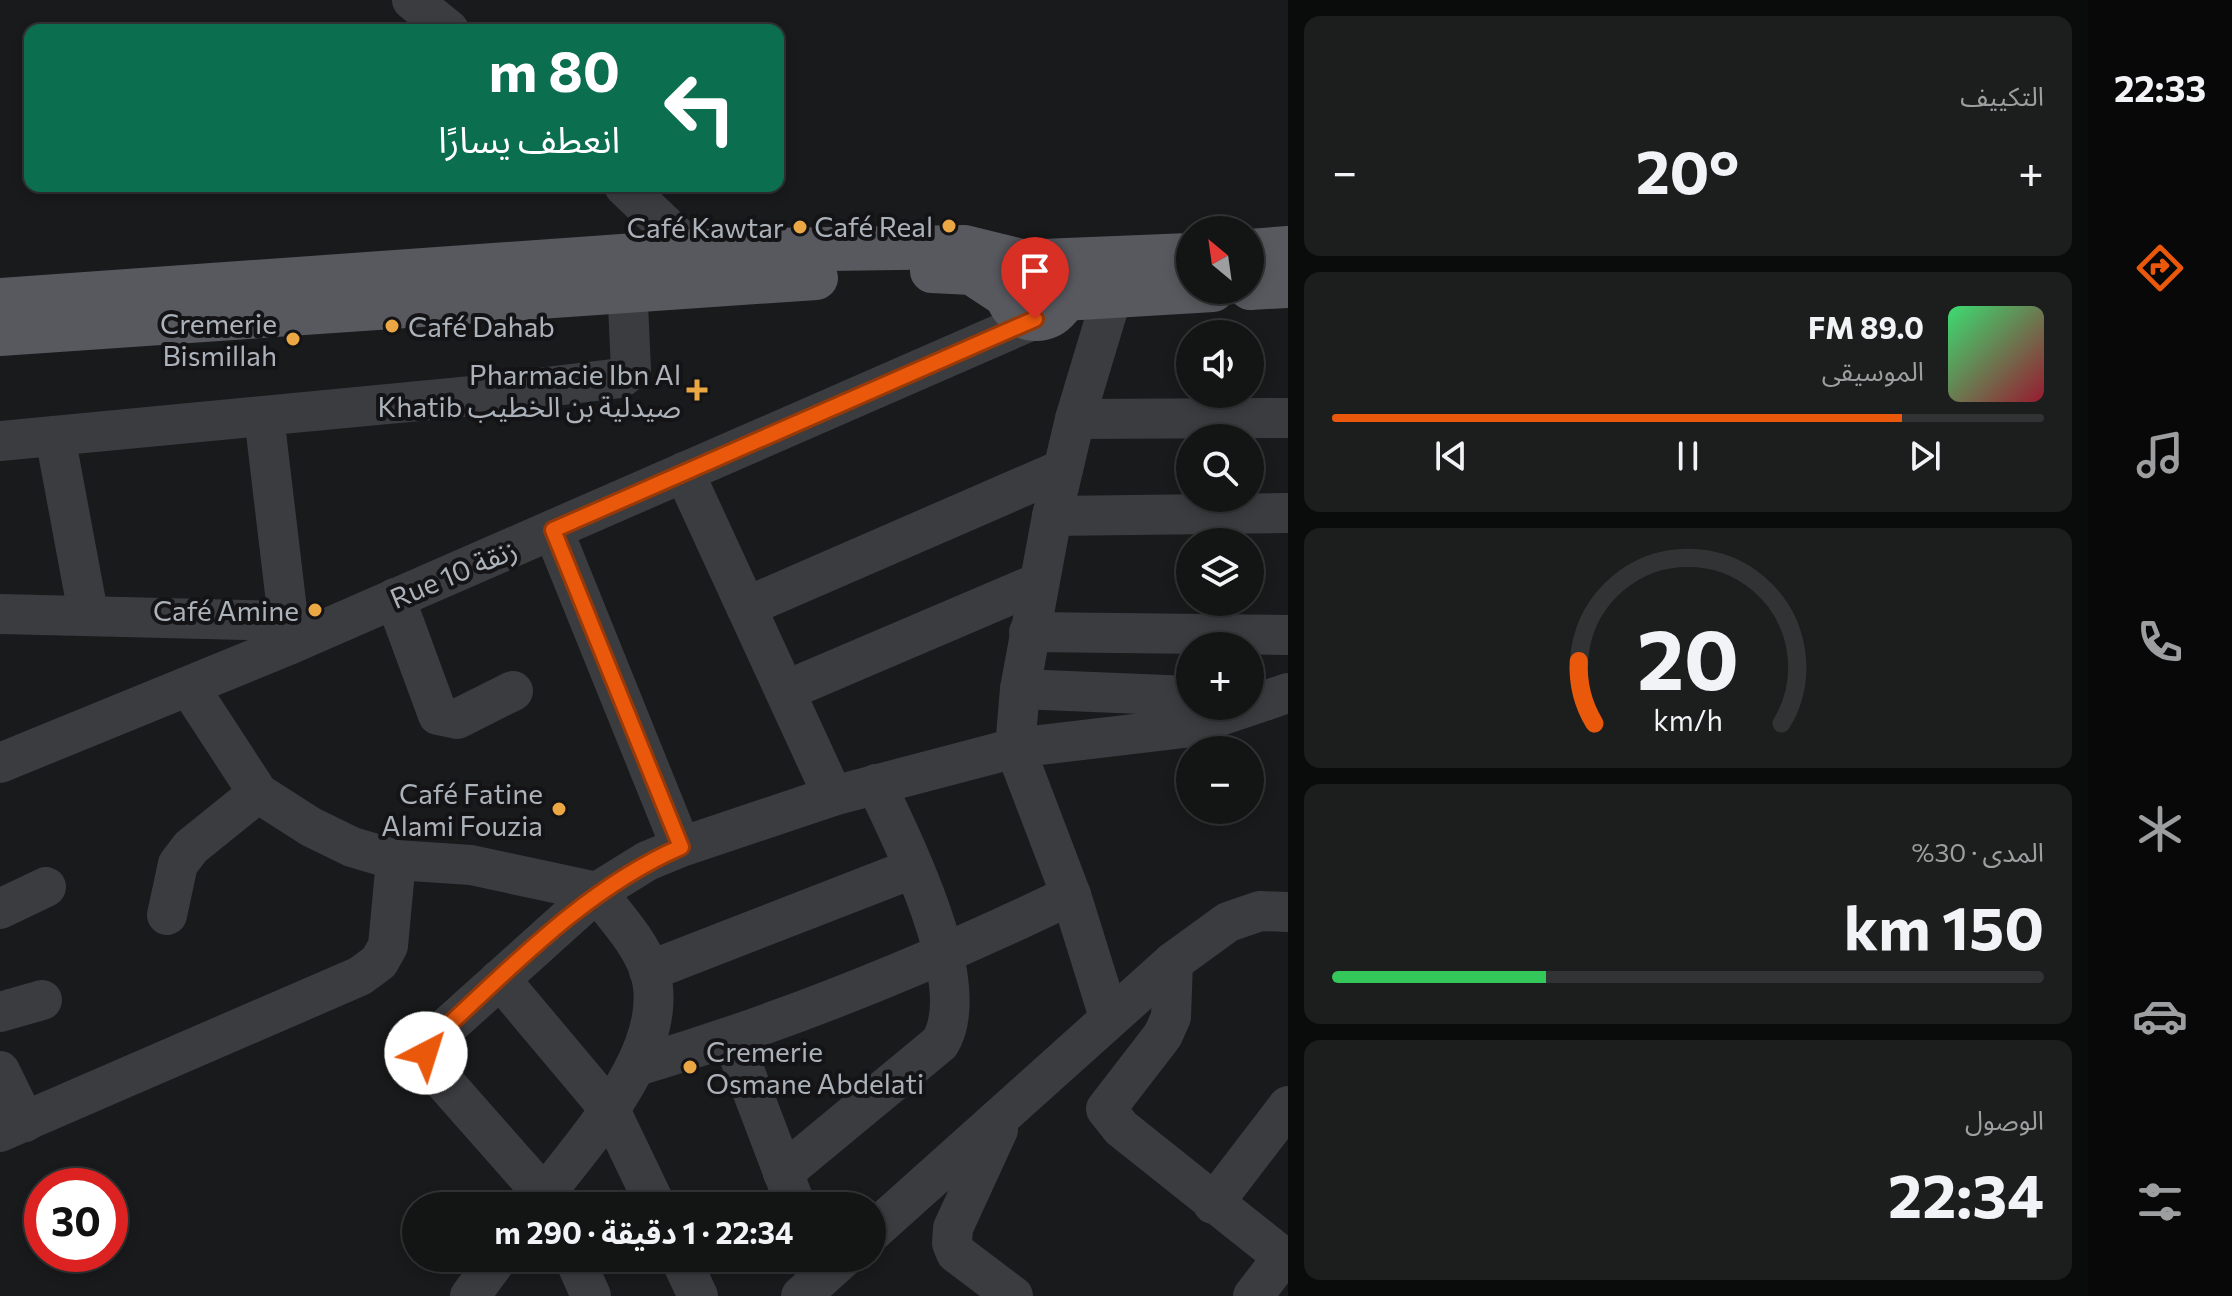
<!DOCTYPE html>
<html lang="ar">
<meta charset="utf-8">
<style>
body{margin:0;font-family:Commissioner,"Noto Sans Arabic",sans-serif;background:#1c1d1d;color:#f1f3f6;direction:rtl;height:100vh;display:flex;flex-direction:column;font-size:30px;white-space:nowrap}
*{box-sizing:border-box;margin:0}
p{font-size:26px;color:#9d9ea0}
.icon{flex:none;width:44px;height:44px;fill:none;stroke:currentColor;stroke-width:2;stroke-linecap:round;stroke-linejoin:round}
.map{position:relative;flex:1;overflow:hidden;direction:ltr}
.details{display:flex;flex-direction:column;gap:16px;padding:16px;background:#0a0b0b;width:800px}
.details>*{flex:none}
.guide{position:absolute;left:24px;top:24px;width:760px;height:168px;border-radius:16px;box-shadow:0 4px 12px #0003,0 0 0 2px #323334;direction:rtl;background:#0b6e4f;color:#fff;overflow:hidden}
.needle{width:52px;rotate:331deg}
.tools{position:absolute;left:1176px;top:216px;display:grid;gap:16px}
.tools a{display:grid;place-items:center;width:88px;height:88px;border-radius:50%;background:#131414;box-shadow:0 4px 12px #0003,0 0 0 2px #323334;font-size:40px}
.speed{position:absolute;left:24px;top:1168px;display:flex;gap:16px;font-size:40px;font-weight:700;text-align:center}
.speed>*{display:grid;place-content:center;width:104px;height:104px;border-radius:50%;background:#131414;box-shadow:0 4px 12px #0003,0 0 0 2px #323334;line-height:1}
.speed .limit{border:12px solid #d22;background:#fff;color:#111}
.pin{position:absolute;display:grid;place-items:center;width:68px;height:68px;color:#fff;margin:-82px -34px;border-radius:50% 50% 50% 0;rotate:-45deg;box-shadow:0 0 8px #0007}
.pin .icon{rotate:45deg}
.me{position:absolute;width:88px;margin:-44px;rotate:40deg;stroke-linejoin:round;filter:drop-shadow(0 0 6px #0008)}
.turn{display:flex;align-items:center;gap:28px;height:168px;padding:0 32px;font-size:36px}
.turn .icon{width:104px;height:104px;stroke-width:2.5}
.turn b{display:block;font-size:56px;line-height:68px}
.big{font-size:60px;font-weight:700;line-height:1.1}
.details .tile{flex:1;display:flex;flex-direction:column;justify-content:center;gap:12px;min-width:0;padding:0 28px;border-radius:16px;background:#1c1d1d}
.details .dial{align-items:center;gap:0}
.dial svg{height:208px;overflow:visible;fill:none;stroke:#323334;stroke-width:7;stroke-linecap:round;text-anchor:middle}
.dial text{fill:#f1f3f6;stroke:none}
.song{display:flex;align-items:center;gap:24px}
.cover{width:96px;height:96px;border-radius:12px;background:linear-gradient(135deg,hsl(140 70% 55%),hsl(350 70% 35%))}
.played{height:8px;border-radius:4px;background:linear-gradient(90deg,#ea580c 80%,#323334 80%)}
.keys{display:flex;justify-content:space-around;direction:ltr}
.heat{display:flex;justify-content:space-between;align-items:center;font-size:44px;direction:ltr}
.charge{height:12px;border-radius:6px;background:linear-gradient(90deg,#34c759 30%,#323334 0)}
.trip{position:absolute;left:402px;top:1192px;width:484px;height:80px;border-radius:40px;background:#131414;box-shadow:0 4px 12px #0003,0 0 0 2px #323334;font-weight:700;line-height:80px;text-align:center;direction:rtl}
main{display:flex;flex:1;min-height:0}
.dock{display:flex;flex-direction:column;width:144px;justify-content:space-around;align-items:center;background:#080808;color:#9d9ea0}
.dock .icon{width:56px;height:56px}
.dock .selected{color:#ea580c}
.dock b{font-size:36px;color:#f1f3f6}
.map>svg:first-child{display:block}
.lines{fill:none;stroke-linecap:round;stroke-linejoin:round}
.minor{stroke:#3b3c40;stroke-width:40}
.major{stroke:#57595f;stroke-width:44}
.route-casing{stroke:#983908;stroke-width:20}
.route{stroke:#ea580c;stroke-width:14}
.poi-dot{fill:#eaa743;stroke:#141417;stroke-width:3}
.labels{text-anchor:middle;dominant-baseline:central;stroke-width:8;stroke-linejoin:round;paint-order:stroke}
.poi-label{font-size:28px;fill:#acb2ba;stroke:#141417;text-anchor:end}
.street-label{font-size:28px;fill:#acb2ba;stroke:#141417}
</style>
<main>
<nav class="dock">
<b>22:33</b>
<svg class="icon selected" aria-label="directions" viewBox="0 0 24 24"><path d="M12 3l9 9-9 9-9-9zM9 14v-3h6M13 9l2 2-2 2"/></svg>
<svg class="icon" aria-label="music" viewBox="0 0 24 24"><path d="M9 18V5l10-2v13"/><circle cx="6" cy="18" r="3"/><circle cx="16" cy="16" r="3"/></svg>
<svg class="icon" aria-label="phone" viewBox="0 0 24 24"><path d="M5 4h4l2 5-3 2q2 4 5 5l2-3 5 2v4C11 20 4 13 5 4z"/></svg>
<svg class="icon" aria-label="climate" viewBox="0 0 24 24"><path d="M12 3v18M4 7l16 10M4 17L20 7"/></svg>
<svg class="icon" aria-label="car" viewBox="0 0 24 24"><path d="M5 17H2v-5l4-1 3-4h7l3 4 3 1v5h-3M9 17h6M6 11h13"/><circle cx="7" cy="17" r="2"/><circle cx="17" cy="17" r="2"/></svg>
<svg class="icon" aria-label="filters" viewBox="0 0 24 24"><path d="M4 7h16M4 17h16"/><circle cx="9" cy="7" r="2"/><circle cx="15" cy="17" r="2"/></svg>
</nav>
<section class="details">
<div class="tile"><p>التكييف</p>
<div class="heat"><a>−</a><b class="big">20°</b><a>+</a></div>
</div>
<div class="tile">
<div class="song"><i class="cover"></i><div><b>89.0 FM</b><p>الموسيقى</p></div></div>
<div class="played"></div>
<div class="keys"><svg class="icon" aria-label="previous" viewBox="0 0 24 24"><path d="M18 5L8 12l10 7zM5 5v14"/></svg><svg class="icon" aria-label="pause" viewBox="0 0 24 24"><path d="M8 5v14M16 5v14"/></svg><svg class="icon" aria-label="next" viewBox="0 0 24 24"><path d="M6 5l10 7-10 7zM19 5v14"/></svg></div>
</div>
<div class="tile dial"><svg viewBox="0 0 100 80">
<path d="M14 69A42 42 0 1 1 86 69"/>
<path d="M14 69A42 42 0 0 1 8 45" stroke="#ea580c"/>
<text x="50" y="56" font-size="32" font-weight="700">20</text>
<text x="50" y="72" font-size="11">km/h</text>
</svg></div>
<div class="tile"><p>المدى · 30%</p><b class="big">150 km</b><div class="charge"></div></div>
<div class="tile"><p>الوصول</p><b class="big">22:34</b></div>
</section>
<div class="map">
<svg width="1288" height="1296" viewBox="0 0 1288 1296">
<rect width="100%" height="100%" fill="#191a1b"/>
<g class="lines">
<g class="minor">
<path d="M412 0 449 30"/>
<path d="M624 186 692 251"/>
<path d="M264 416 291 644"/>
<path d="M1075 419 1288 418"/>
<path d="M55 436 88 613"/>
<path d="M0 441 472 396 621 378 631 370 626 260"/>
<path d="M684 472 833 796"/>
<path d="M1052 516 1288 513"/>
<path d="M553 530 681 847"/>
<path d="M395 598 438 715 457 719 513 691"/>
<path d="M746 607 1063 469"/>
<path d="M0 614 288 621"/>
<path d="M1029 632 1288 635"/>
<path d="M189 687 258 793 311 827 352 847 396 860 471 865 597 892C615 916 639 941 649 969 676 1049 579 1147 536 1206"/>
<path d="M1020 689 1190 696"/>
<path d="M785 691 1038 583"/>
<path d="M0 763 291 644 1035 319"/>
<path d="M0 909 46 887"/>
<path d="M167 915 178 864 191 847 258 793"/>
<path d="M1173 962 1171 1017 1163 1035 1106 1109 1121 1128 1283 1257 1253 1296"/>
<path d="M649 971 914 868"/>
<path d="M500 979 610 1110 656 1206"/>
<path d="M0 1012 42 1000"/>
<path d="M1109 1017 1071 895 1015 748 1020 689 1052 516 1075 419 1112 296"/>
<path d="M732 1038 796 1206"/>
<path d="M637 1066C787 1022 930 963 1071 895"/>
<path d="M0 1071 25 1122"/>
<path d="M998 1130 953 1228 952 1243 956 1253 1013 1296"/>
<path d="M0 1132 360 976 379 962 388 946 396 860"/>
<path d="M783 1173 940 1043C976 984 903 843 876 784"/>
<path d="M1213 1204 1288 1106"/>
<path d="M549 1206 544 1195 431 1067 427 1045 597 892 647 861 681 847 833 796 1015 748 1184 728 1288 693"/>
<path d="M872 1232 1173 962 1228 922 1260 911 1288 912"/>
<path d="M574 1258 591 1296"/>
<path d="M680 1258 698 1296"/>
<path d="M470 1296 498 1258"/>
<path d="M801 1296 843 1258"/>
</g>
<g class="major">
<path d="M1250 251 1288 248"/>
<path d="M1042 261 1190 255"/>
<circle cx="1036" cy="290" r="29"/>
<path d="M932 271 972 273 1007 296"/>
<path d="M1250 288 1288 286"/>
<path d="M1063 299 1213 290"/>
<path d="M0 300 692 251 965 247 1026 262"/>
<path d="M0 334 816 278"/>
</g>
</g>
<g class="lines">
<g class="route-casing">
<path id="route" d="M426 1053 427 1045C506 973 582 890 681 847L553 530 1035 319"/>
</g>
<use href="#route" class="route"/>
</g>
<g class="poi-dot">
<circle cx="949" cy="226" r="8"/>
<circle cx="800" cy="227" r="8"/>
<circle cx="392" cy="326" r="8"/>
<circle cx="293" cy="339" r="8"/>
<path d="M693 378h8v8h8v8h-8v8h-8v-8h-8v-8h8z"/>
<circle cx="315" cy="610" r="8"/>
<circle cx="559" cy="809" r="8"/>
<circle cx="690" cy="1067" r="8"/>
</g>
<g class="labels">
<g class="poi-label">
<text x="933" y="226">Café Real</text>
<text x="784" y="227">Café Kawtar</text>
<text x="277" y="323">Cremerie<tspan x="277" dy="32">Bismillah</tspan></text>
<text x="408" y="326" text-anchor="start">Café Dahab</text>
<text x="681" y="374">Pharmacie Ibn Al<tspan x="681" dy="32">Khatib صيدلية بن الخطيب</tspan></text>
<text x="299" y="610">Café Amine</text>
<text x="543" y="793">Café Fatine<tspan x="543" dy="32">Alami Fouzia</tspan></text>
<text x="706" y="1051" text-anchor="start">Cremerie<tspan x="706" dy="32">Osmane Abdelati</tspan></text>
</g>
<g class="street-label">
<text transform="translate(453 573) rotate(-23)">Rue 10 زنقة</text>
</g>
</g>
</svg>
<div class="tools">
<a><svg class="needle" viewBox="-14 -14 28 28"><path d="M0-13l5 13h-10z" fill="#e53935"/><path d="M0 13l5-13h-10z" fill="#9d9ea0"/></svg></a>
<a><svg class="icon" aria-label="sound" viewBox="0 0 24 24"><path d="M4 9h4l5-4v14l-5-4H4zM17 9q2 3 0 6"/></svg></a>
<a><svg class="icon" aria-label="search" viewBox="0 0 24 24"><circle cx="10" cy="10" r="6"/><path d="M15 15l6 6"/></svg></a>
<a><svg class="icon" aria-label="layers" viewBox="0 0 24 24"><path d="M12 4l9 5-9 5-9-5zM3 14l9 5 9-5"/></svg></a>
<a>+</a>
<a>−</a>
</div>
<div class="speed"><div class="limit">30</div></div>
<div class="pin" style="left:1035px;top:319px;background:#d93025"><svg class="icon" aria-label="arrive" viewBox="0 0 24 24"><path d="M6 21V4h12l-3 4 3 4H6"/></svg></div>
<svg class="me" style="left:426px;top:1053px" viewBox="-20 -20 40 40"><circle r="19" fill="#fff"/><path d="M0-13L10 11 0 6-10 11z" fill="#ea580c"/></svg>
<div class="trip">22:34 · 1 دقيقة · 290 m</div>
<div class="guide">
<div class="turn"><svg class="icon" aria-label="left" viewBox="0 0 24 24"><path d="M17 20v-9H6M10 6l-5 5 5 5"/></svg><div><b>80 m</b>انعطف يسارًا</div></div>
</div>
</div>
</main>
